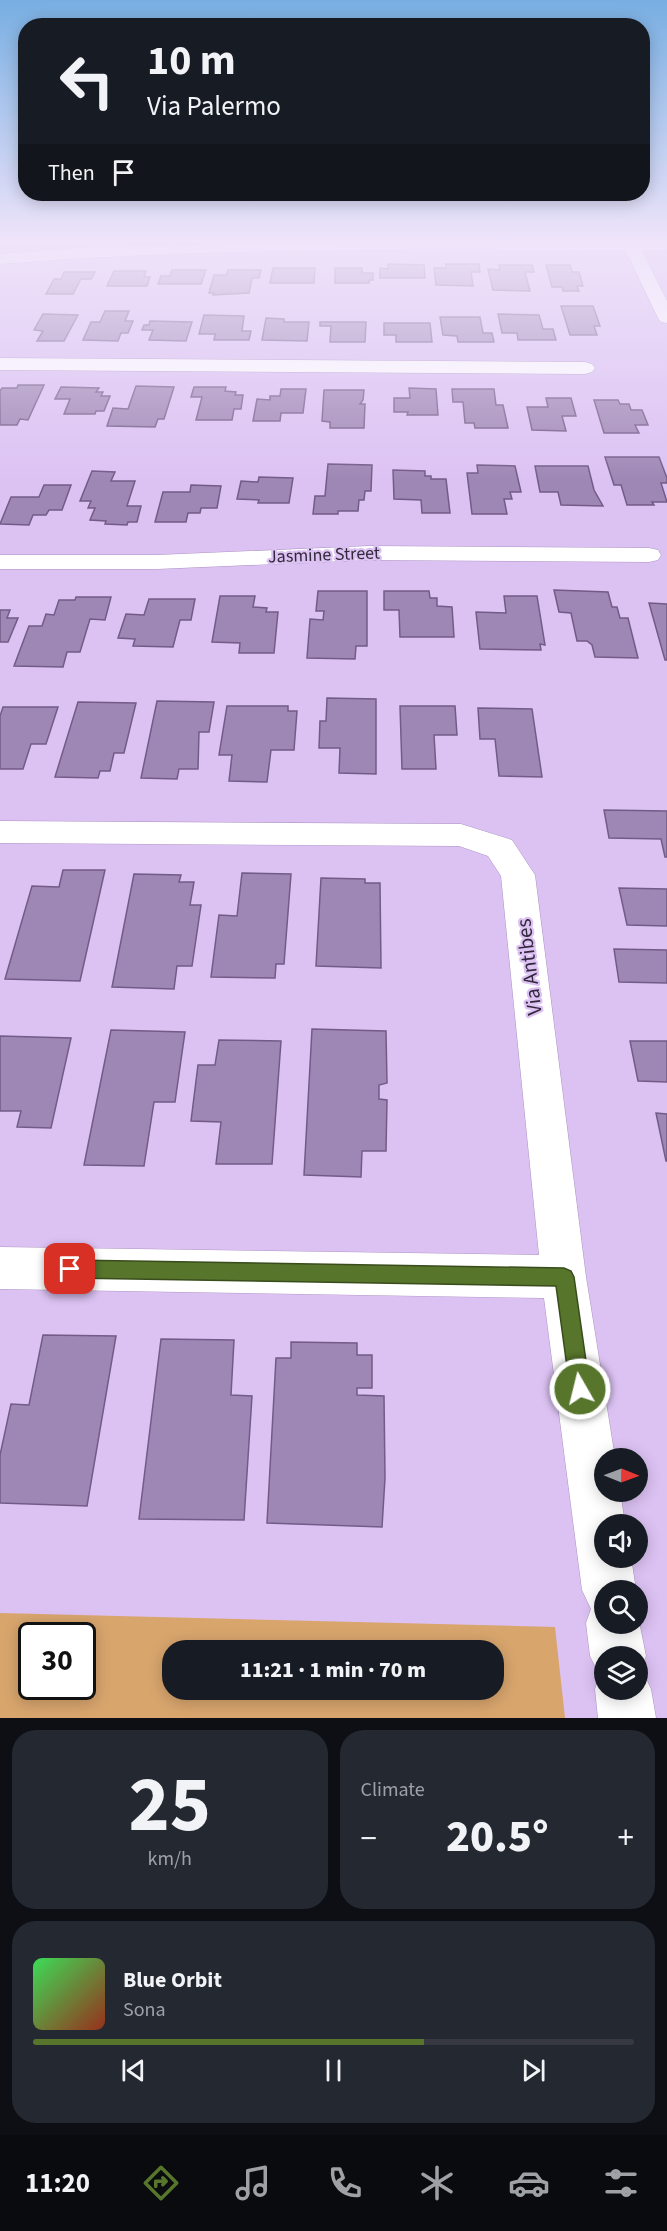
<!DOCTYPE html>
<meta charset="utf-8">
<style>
body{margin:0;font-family:"Source Sans 3",sans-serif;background:#242831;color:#f1f3f6;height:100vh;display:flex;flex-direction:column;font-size:22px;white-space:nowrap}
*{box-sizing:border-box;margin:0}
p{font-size:20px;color:#9ea1a6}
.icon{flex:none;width:33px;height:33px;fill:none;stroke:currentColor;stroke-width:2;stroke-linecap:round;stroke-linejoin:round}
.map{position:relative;height:1718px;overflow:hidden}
.sheet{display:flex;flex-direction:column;gap:12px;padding:12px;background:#0d0f14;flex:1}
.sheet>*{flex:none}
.banner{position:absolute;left:18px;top:18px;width:632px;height:183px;border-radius:24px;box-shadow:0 3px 15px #0003;background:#171b24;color:#f1f3f6;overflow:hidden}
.needle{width:39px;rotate:91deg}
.buttons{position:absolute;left:594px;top:1448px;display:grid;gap:12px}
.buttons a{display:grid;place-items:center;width:54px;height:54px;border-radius:50%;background:#171b24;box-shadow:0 3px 15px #0003;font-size:30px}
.speed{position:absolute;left:18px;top:1622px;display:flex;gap:12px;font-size:30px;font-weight:700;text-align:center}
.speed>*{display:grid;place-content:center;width:78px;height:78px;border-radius:50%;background:#171b24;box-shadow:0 3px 15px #0003;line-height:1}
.speed .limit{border:3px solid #111;border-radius:9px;background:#fff;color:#111}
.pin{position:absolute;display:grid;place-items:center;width:51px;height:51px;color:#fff;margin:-26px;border-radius:12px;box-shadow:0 3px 9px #0006}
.me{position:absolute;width:66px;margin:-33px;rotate:352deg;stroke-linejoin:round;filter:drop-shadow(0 0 4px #0008)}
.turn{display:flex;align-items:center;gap:21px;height:126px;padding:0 30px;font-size:27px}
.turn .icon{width:78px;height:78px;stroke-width:2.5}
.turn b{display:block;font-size:42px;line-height:51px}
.then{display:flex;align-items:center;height:57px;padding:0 30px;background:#0003;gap:12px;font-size:22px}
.big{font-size:45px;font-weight:800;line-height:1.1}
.sheet .tile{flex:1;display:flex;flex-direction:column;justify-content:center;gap:9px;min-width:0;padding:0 21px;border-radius:24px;background:#242831}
.sheet .dial{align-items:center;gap:0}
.dial b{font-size:78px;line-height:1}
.song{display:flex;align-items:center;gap:18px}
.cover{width:72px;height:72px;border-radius:9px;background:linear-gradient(135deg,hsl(130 70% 55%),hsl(10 70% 35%))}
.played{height:6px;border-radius:3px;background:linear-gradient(90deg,#57752b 65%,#363941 65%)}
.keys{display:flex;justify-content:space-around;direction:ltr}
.heat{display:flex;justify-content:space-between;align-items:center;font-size:33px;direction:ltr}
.sheet .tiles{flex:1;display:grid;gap:12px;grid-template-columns:1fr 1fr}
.tile:last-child{grid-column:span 2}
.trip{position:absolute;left:162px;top:1640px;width:342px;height:60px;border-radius:24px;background:#171b24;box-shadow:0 3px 15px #0003;font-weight:800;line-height:60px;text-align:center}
.tabs{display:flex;height:96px;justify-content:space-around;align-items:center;background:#090b0e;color:#9ea1a6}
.tabs .icon{width:42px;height:42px}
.tabs .active{color:#57752b}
.tabs b{font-size:27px;color:#f1f3f6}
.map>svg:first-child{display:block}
.green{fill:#d8a56d;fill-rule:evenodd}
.building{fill:#9f87b5;stroke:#735b87;stroke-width:1.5}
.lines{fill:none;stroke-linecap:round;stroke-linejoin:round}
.minor-casing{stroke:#ac93c2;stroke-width:1}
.major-casing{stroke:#ac93c2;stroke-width:1}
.minor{fill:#fff;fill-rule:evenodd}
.major{fill:#fff;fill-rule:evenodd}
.route{fill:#57752b;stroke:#394c1c;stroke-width:1.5}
.labels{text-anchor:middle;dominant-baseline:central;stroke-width:4.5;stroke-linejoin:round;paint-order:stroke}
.far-street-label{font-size:18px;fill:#33293c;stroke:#dcc2f3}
.street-label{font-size:21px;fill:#33293c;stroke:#dcc2f3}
</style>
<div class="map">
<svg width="667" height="1718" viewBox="0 0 667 1718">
<rect width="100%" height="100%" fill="#dcc2f3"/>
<path class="green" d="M0 1613 555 1627 565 1718H0ZM32 1635H82V1686H32ZM172 1650H494V1689H172Z"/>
<g class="building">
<path d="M388 264 424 265 425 278H380V268L388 269Z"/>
<path d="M446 264H479L480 272H471L473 286 436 285 434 268H446Z"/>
<path d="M499 265H532L534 272H525L530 291 493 290 488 269 500 270Z"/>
<path d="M546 265H570L572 272H579L583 286H577L579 291H563L562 287H552Z"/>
<path d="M273 268H315L314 283H270Z"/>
<path d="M335 268H362V273H373V280H369V283H335Z"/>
<path d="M172 270H206L201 284H158L161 276H170Z"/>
<path d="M228 270H261L259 278H252L249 293 213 295 214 293H209L214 275H227Z"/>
<path d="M114 271H146L144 277H150L147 286H107Z"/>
<path d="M64 272H95L91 279H81L73 294H46L54 279H61Z"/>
<path d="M561 306H593L600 326H594L597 335H570Z"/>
<path d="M105 311H129L125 321H133L128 333H121L118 341 83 340 91 322H100Z"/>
<path d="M43 314 78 315 64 341H37L43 331 34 330Z"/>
<path d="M498 314 539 315 543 329H553L556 340H518L517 333H502Z"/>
<path d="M204 315 244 316 242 331H251L249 340H214L215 334H199Z"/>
<path d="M440 317H480L483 333H492L494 342H458L457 336 443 335Z"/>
<path d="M266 318 284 319V322H309L307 341 262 340Z"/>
<path d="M150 321 192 322 186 341 149 340 153 330H142L144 325H149Z"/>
<path d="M320 322H366L365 342H330L331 326H320Z"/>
<path d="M384 323H430L432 342H396V335H384Z"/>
<path d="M18 385H44L28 420 20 419 17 425H0V391L2 388H17Z"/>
<path d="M136 386 174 387 164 419H158L155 427 107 426 113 408 128 409Z"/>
<path d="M61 387 99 388 96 392H103L101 396H110L104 411H96L95 414H64L70 399H55Z"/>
<path d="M194 387H226L225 391 236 392 235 395H243L241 409H234L232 420H196L202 397H191Z"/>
<path d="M409 388 436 389 438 415H407L408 412H394V398H410Z"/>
<path d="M281 389H306L303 413H281L280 421H253L257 399 270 400V396H280Z"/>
<path d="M452 389H494L496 405H503L508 428H475L474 423H465L463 402H453Z"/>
<path d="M324 390H364L363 400 360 404H365L364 428H330V422L322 421Z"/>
<path d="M546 398H571L576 416H562L566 431 532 430 527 407H548Z"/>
<path d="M594 400H618L620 404H629L631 410H642L648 425H635L639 433H604Z"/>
<path d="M605 457H659L667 478V483H661L667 502H652L654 505H627L621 485H614Z"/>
<path d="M328 464 372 465 371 491H365L364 500H359L358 511H338V514H313L315 496H325Z"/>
<path d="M477 465 515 466 521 492H510L512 499H504L507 514H472L467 473H478Z"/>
<path d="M535 466H588L594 490 603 506 561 505 558 492H540Z"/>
<path d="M393 470 425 471V476H431V479H446L450 513H422L421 500 394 499Z"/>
<path d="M92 471 115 472 111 481H135L127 506H141L137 522H128L127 525 105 524 106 521 90 520 95 508H88L91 501H80Z"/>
<path d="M259 477 293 478 289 503H258L259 500 237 499 241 481 258 482Z"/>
<path d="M44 485H71L62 510H49L46 515H33L29 525 0 524 11 497H39Z"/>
<path d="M191 485 221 486 217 508H201L200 513H188L186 522H155L163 492H190Z"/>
<path d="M554 590 608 592 612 607H617L620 618H628L638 658 595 657 592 645 587 641H577L571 613 559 612Z"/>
<path d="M318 591H367V646H356L355 659 307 658 310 619 323 620 324 611H316Z"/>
<path d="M384 591H429L430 598H437V606L452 607 454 637H400L399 610H384Z"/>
<path d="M220 596H255L253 607 267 608 266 612H278L274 653H239L240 643 212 642Z"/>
<path d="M504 596H537L545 645 540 644 541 650 480 649 476 612 506 613Z"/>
<path d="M76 597H111L105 620 90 619 80 652H67L63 667 14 666 29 626H42L46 614 54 615 59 600H75Z"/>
<path d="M149 599H195L191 620H180L173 647 133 646 135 639 118 638 126 614 144 615Z"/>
<path d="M649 603 667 604V660H665Z"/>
<path d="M0 610H10L7 618H18L8 642H0Z"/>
<path d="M327 698 376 699V774L339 773 340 748H319L320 721H326Z"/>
<path d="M157 701 214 702 209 732H199L198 769H179L177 779 141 778Z"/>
<path d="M78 702 136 703 124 753H114L110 771H100L98 778 55 777Z"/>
<path d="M227 706H288V711H297L294 750H271L267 782 229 781 232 755H219Z"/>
<path d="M400 706H455L457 735H434L436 769H402Z"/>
<path d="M3 707H58L46 744H31L23 769H0V716Z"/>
<path d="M478 708 532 709 542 777 499 776 495 739H480Z"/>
<path d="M604 810 667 811V857H665L661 839 609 838Z"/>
<path d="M63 870H105L80 981 5 979 32 886 59 887Z"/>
<path d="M242 873 291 874 284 964H276L275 978 211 977 219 915 237 916Z"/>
<path d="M134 874 181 875 179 882H194L190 905H201L192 966H177L174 989 112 987Z"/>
<path d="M321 878 365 879V883H380L381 968 316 966Z"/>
<path d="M619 888 667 889V926L627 925Z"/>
<path d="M614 949 667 950V983L619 982Z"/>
<path d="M312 1029 386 1031 387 1083 379 1085V1099L387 1100 386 1151H362L361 1177 304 1175Z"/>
<path d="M111 1030 185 1032 175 1102H154L144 1166 84 1165Z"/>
<path d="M0 1036 71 1038 51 1128 17 1127 21 1111H0Z"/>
<path d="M219 1040 281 1041 272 1164H216L221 1122 191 1121 198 1065H215Z"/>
<path d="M630 1041H667V1082L638 1081Z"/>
<path d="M656 1113 667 1114V1161H666Z"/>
<path d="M43 1335 116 1336 87 1506 0 1503V1455L11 1404 29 1405Z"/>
<path d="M161 1339 234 1340 231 1395 252 1396 244 1520 139 1519Z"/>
<path d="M291 1342 357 1343V1355H372V1388H357V1395L384 1396 385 1478 382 1527 267 1523 276 1358H291Z"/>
</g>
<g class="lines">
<g class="minor-casing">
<g id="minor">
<path d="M409 241H667V250C445 250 221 246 0 264V254L89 247Z"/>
<path d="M0 358 585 362 592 364 595 368 592 372 585 374 0 370Z"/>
<path d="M369 546 649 548 658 550 661 555 658 560 649 562 369 560 157 569H0V555H157Z"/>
<path d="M0 821 461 824 512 840 535 875 586 1277 615 1458H604V1491H620L625 1524H604V1557H631L636 1590H604V1623H638V1616L646 1656 641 1668 651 1689 656 1718H598L595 1689 600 1676 590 1656 586 1623 591 1609 582 1590 544 1298 0 1289V1247L539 1255 501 876 488 856 459 846 0 843ZM604 1656H638V1689H604Z"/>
</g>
</g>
<g class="major-casing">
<path id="major" d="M621 241H637L667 301V323L661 322 658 318Z"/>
</g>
<use href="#minor" class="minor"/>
<use href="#major" class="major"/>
</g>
<linearGradient id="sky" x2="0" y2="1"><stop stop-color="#77aee2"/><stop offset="0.5" stop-color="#efe4fa"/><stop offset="1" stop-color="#efe4fa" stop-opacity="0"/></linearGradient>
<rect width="667" height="481" fill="url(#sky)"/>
<path class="route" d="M70 1260 564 1268 571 1271 574 1277 590 1389 587 1396 580 1399 573 1396 570 1389 556 1286 70 1278 64 1275 61 1269 64 1263Z"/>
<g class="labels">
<g class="far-street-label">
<text transform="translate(324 555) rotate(-2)">Jasmine Street</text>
</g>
<g class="street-label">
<text transform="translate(529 967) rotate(-97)">Via Antibes</text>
</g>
</g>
</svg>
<div class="buttons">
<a><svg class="needle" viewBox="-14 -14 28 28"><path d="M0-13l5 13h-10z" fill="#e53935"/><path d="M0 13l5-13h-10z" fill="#9ea1a6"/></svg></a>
<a><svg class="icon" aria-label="sound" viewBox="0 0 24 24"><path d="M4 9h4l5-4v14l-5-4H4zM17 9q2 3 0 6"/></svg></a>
<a><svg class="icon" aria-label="search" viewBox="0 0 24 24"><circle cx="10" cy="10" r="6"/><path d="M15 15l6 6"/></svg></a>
<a><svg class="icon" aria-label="layers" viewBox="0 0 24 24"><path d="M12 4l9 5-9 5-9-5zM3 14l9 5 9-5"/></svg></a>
</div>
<div class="speed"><div class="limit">30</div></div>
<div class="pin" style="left:70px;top:1269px;background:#d93025"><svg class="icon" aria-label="arrive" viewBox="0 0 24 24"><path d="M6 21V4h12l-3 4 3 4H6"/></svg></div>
<svg class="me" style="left:580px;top:1389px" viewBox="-20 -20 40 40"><circle r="17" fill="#57752b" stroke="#fff" stroke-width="3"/><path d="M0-11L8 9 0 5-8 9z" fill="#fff"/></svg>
<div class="trip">11:21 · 1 min · 70 m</div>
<div class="banner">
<div class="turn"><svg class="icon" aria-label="left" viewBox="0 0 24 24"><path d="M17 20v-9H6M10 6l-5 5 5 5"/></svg><div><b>10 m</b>Via Palermo</div></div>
<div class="then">Then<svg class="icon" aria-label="arrive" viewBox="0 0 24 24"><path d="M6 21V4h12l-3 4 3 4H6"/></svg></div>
</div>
</div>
<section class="sheet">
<div class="tiles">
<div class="tile dial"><b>25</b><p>km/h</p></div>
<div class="tile"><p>Climate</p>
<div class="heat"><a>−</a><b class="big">20.5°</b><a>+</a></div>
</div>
<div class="tile">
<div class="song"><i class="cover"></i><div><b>Blue Orbit</b><p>Sona</p></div></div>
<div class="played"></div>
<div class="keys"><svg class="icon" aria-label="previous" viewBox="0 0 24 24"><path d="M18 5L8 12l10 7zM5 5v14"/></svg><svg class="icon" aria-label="pause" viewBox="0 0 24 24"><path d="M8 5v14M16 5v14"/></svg><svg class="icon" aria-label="next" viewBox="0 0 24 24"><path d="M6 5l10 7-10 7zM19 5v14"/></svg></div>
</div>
</div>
</section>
<nav class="tabs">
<b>11:20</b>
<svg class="icon active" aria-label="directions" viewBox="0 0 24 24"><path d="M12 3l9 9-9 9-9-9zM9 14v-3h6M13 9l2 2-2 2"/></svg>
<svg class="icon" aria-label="music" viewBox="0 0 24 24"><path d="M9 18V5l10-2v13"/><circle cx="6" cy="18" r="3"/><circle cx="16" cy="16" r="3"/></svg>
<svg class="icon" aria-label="phone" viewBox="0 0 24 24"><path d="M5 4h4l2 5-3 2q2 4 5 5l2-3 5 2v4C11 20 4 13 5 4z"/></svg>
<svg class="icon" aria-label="climate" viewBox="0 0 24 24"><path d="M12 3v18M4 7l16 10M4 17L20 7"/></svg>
<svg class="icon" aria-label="car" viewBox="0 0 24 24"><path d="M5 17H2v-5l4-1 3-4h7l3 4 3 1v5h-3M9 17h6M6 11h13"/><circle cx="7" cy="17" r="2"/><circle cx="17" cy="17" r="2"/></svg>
<svg class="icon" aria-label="filters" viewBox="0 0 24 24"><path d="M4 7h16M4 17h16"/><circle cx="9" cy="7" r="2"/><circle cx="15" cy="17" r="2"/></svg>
</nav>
